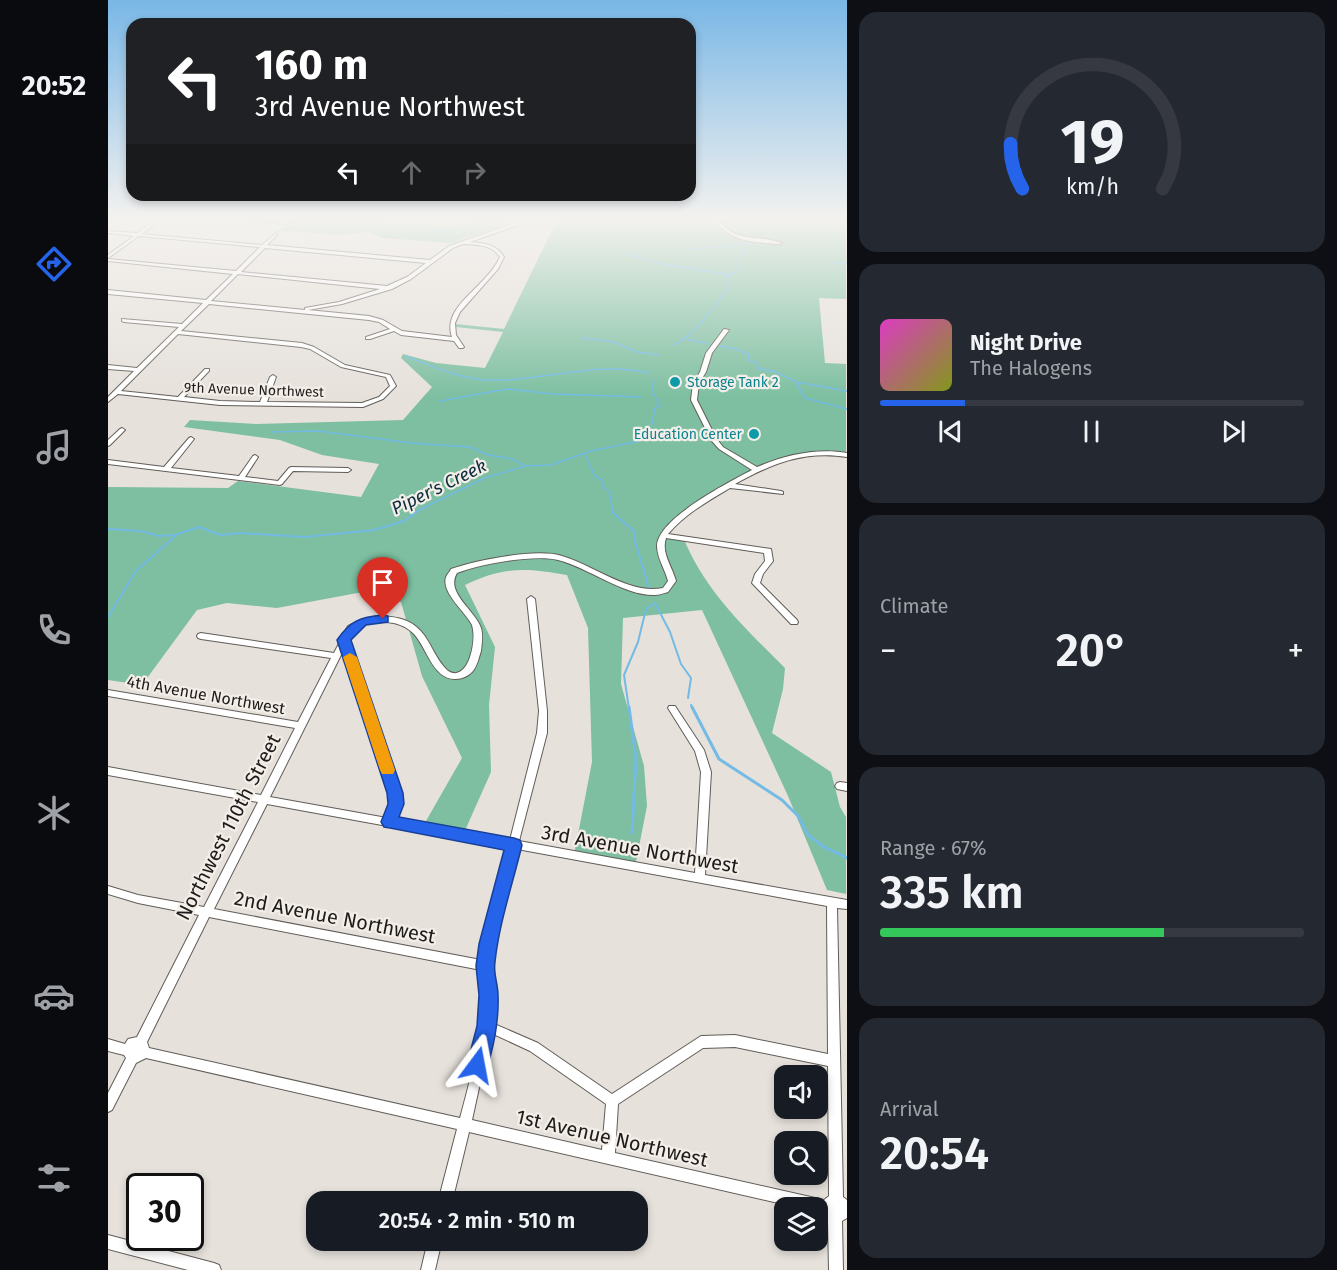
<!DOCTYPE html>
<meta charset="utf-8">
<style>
body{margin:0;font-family:"Fira Sans",sans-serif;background:#242831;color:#f1f3f6;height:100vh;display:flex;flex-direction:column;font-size:22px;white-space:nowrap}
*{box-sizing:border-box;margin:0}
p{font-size:20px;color:#9ea1a6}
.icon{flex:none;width:33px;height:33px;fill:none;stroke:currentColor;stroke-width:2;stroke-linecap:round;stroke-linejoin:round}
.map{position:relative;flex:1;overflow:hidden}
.panel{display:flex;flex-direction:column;gap:12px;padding:12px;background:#0d0f14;width:490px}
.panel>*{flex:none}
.top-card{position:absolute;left:18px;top:18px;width:570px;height:183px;border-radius:18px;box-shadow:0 3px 9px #0003;background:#202124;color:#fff;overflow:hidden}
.controls{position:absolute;left:666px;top:1065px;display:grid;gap:12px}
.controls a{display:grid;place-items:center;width:54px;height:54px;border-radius:12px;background:#171b24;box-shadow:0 3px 9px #0003;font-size:30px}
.speed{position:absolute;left:18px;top:1173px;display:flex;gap:12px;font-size:30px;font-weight:700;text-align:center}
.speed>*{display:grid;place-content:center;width:78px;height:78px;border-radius:50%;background:#171b24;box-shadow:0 3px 9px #0003;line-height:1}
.speed .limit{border:3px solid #111;border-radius:9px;background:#fff;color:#111}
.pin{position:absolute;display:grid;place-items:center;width:51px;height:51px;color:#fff;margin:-62px -26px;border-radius:50% 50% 50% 0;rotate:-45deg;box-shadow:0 0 6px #0007}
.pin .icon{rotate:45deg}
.me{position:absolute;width:66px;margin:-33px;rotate:13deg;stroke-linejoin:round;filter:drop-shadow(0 0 4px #0008)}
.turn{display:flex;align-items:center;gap:21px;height:126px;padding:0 30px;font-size:27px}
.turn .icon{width:78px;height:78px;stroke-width:2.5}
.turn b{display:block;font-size:42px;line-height:51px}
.lanes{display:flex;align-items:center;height:57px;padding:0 30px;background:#0003;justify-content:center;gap:30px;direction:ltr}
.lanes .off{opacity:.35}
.big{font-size:45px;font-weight:600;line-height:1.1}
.panel .card{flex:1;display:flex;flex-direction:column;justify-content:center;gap:9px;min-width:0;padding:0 21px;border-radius:18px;background:#242831}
.panel .dial{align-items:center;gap:0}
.dial svg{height:156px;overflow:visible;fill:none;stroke:#363941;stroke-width:7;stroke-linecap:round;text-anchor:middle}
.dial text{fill:#f1f3f6;stroke:none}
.song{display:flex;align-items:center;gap:18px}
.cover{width:72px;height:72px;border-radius:9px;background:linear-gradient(135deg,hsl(310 70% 55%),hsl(70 70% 35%))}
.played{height:6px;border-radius:3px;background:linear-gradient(90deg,#2563eb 20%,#363941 20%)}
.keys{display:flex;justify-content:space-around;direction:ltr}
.heat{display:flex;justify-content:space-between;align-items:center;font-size:33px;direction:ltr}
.charge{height:9px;border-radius:4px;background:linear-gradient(90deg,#34c759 67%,#363941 0)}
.trip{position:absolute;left:198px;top:1191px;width:342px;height:60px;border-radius:18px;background:#171b24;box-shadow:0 3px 9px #0003;font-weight:600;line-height:60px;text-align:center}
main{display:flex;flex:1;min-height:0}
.menu{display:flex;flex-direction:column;width:108px;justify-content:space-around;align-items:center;background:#090b0e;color:#9ea1a6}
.menu .icon{width:42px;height:42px}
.menu .active{color:#2563eb}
.menu b{font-size:27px;color:#f1f3f6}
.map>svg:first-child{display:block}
.green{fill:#7dbfa0}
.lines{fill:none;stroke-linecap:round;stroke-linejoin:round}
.stream-far2{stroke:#73bbe4;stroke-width:1.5}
.stream-far1{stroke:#73bbe4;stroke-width:2}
.stream{stroke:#73bbe4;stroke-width:3}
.minor-casing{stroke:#615c57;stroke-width:2}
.minor{fill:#fff;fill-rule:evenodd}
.route{fill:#2563eb;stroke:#184099;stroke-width:1.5}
.slow{fill:#f59e0b}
.culture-dot{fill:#0f9aa8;stroke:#f4eee8;stroke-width:2}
.labels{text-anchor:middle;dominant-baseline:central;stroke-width:4.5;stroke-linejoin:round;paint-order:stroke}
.far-culture-label{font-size:14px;fill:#0d838f;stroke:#f4eee8;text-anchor:start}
.far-street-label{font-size:14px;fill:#1e1c1a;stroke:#f4eee8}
.street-label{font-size:16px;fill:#1e1c1a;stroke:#f4eee8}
.water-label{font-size:18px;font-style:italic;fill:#0b2d3e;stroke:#f4eee8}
.near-street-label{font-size:20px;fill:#1e1c1a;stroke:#f4eee8}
</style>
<main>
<nav class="menu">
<b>20:52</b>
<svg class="icon active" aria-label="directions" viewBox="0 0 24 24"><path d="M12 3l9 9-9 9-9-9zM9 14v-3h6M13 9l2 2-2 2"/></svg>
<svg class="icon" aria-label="music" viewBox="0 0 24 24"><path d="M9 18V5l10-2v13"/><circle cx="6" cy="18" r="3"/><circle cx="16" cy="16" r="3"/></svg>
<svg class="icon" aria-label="phone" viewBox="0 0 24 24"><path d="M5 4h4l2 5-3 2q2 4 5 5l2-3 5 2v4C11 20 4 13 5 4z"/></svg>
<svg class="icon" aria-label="climate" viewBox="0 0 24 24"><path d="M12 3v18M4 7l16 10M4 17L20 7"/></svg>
<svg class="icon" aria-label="car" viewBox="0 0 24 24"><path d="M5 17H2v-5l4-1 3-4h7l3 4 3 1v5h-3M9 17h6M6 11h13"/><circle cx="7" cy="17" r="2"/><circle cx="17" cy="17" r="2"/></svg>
<svg class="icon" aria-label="filters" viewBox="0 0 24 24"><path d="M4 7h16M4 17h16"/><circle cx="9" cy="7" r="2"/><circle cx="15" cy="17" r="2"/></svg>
</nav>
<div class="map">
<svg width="739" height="1270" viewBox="0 0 739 1270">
<rect width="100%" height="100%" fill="#e6e1db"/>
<g class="green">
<path d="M154 220H261L343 226 371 220H400L392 227 342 243 275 238 261 232 229 235 184 231 165 233 180 225Z"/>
<path d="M449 220H738V299L711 298 717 363 738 364V455C727 455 713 452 701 454 651 460 591 500 555 535L575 537C597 591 636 627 677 668L675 689 664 733 723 772 732 807 738 817V894L719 890 680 796 594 610 515 618 513 684 536 766 539 806 527 867 466 855 484 762 480 628 459 575C418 568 396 566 357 585L387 647 381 705 383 772 355 835 314 828 354 758 314 676 293 602 260 591 169 608 119 603 89 610 34 685 0 680V487L120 488 130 481 253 497 271 464 214 455 172 440 76 427 82 420 148 424 295 420 324 387 293 358 295 354 328 363 377 368 395 332 348 327 347 324 396 329Z"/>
</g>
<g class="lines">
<g class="stream-far2">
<path d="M189 225H287L341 232 397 220"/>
<path d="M644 238 656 220"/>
<path d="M576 247 593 249 639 243"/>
<path d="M519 254 549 263 621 275"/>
<path d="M721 264 739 263"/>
<path d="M473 338 506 342 529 352 551 355"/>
<path d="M579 339 600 344"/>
<path d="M565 345C593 332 601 308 622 288L616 277 629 272 638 246 643 241"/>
<path d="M612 346 629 349 641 355 640 360 649 363 651 369 665 371 687 381 697 398 739 409"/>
<path d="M297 356C324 366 352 379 381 380 435 382 486 360 541 373"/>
<path d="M689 382 739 391"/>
<path d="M332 401 399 389 445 394 533 397"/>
<path d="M163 432 210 431 303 443 362 447 381 455 405 459 417 466"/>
<path d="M477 455 487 476 494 480V485L502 493 504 509"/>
<path d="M313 509 377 478 417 466 443 465 483 451 531 441 543 429 547 408 552 406 545 392V380"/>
</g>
<g class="stream-far1">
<path d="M504 507V512L527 532V541L541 588"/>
<path d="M0 529 33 531 50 536 67 535 91 527 112 535 133 533 197 537 266 530 296 521 316 507"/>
<path d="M0 617 28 571 67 536"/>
<path d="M583 705 585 709"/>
<path d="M521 709 516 675 530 642 538 609 547 603 562 632 573 664 583 678 580 698"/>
</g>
<g class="stream">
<path d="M521 707 528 759 524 833"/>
<path d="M584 707 611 759 674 800 690 816 700 835 716 847 739 858"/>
</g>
<g class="minor-casing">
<g id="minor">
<path d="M47 220H52L34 234 154 245 167 234 169 235 159 245 322 260 341 246 404 224 410 220H415L408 226 362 242C376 243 388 244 396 257L390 269 352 312 347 323 348 335 356 347 355 348H351L346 341 293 335 286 331 262 339H258V337L282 329 271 322 261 320 101 304 73 331 194 343 206 347 237 365 282 375 288 386 275 399 255 407 112 405 10 394 0 402V397L26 371 0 369V365L29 368 71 327 16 322 14 321V319L74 324 95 303 0 294V290L98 300 125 274 0 261V259L128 271 152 247 31 236 0 258V255L26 236 0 233V231L29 233ZM355 244C369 245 383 244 392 257 388 265 384 271 378 277 364 294 335 312 344 337L294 331 275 320 261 316 200 310 234 304 284 289 303 279 345 248ZM157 248 318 263 299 277 279 286 133 272ZM130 274 272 289 231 302 197 308V310L103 301ZM70 334 193 347 202 349 233 367 278 377 282 386 271 397 254 403 159 402 168 377 165 375 162 377 152 402 112 401 76 397 101 371V369H97L70 397 13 391Z"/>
<path d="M139 220 179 222 181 223 179 224 141 221Z"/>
<path d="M607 220H611C628 244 651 234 674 243L672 244C647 242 623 243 607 220Z"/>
<path d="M616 329 621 330 604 353 598 372 591 383 589 400 608 438 615 447 649 467C677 455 708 448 739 453V457C696 450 663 464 627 484L673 491 675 492V494L622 488C600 501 577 514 560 534L663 549 665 561 655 574 652 583 689 620 690 622 689 624H683L644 583 647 574 657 561 656 553 558 538C553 553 564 566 568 581L560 592C556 593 551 595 547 595 516 596 479 567 450 560 427 554 372 564 349 573 337 593 367 610 373 628 375 635 374 643 373 651 371 657 369 667 364 672 360 676 354 679 348 679 325 680 319 648 306 634 296 623 279 620 264 623 250 625 247 629 241 641L292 793 293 804 288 819 402 840 429 733 431 711 419 599 423 596 427 599 439 711V733L411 841 587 873 593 772 587 751 560 708 561 706H567L596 750 603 772 597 875 739 900V909L729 908 735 1197 739 1200V1218L734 1221 735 1270H721L720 1222 716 1219 713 1212H710V1208H692L361 1132 344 1202H330L349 1129 38 1058 28 1063 4 1110 0 1112V1093L18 1058 16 1055 0 1051V1039L17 1044 20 1039 29 1037 91 915 30 903 0 894V886L30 895 96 907 150 802 0 775V767L153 795 187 728 0 696V690L190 722 223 658 93 639 90 638 89 636 90 634 93 633 226 653 240 626C263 613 299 611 316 635 324 646 329 661 339 670 350 679 359 667 362 657 365 648 367 635 364 625 358 612 333 593 338 577 339 574 342 572 343 569 368 560 429 548 454 556 485 565 522 595 555 588L560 581C557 569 549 558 549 546 549 519 621 482 644 470L611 449 603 440 583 400 585 383 592 372 598 353ZM235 651 282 793 283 804 279 818 162 797ZM159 804 400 848 375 944 373 960 106 909ZM409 849 719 906 720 1054 627 1035 593 1036 504 1094 430 1043 384 1023 385 944ZM101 917 373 970C373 986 375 1001 373 1017 370 1051 361 1085 352 1118L41 1048 39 1042ZM383 1033 422 1051 498 1104 494 1150 364 1120ZM627 1047 720 1066 721 1196 716 1200 507 1153 510 1104 595 1048Z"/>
<path d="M14 428 17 430 2 445 0 446V440L12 429Z"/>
<path d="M83 437 86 439 63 468 131 476 145 456 147 455 150 457 137 477 170 481 181 468 183 467 240 468 243 470 240 472 185 471 174 484 172 485 0 464V460L56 467 81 438Z"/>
<path d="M732 782 739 783V791L729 789 727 786 729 783Z"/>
<path d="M0 1235 106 1263 111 1265 113 1270H80L0 1249Z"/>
<path d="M320 1240H334L327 1270H313Z"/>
</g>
</g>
<use href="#minor" class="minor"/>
</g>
<linearGradient id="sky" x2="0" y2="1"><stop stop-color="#79b7e6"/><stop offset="0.55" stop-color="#f4f2ef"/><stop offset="1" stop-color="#f4f2ef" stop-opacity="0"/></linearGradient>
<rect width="739" height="398" fill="url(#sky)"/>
<path class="route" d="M275 615 280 616V622L258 625 243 640 295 793 296 804 291 817 406 838 412 840 414 845C405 883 391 923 387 962 385 973 390 984 390 995 391 1019 386 1049 377 1072L369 1075 362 1072 359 1065 369 1026 371 995 368 966 371 944 396 850 282 828 276 827 273 822 280 804 279 793 229 640C242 621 252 617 275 615Z"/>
<path class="slow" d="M242 653 249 657 287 770 285 774H274L272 770 235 657Z"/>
<g class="culture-dot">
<circle cx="567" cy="382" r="6"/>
<circle cx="646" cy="434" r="6"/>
</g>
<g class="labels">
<g class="far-culture-label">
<text x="579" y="382">Storage Tank 2</text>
<text x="634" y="434" text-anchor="end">Education Center</text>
</g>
<g class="far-street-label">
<text transform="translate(146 390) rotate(2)">9th Avenue Northwest</text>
</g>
<g class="street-label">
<text transform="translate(98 695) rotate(10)">4th Avenue Northwest</text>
</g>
<g class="water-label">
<text transform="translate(331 487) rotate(-26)">Piper's Creek</text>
</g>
<g class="near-street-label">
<text transform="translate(120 827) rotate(-63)">Northwest 110th Street</text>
<text transform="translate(532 849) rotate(10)">3rd Avenue Northwest</text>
<text transform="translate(227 917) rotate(11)">2nd Avenue Northwest</text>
<text transform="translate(504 1138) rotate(13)">1st Avenue Northwest</text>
</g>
</g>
</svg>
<div class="controls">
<a><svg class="icon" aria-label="sound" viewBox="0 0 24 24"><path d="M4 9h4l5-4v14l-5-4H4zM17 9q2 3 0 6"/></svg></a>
<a><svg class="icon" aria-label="search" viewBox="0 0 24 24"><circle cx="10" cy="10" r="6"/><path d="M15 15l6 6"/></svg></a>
<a><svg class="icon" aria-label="layers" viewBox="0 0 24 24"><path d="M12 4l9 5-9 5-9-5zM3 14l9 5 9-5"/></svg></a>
</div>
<div class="speed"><div class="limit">30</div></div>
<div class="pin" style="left:275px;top:619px;background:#d93025"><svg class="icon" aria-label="arrive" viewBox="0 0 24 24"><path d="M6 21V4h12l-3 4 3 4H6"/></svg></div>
<svg class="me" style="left:369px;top:1065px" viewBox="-20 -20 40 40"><path d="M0-17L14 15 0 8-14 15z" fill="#2563eb" stroke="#fff" stroke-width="4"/></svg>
<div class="trip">20:54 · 2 min · 510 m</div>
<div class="top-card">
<div class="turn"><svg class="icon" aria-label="left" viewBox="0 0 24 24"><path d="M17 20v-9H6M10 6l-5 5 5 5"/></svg><div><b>160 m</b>3rd Avenue Northwest</div></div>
<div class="lanes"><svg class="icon" aria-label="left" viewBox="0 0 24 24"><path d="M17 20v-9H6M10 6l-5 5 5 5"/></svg><svg class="icon off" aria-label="ahead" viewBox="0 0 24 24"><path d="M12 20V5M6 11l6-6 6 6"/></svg><svg class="icon off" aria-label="right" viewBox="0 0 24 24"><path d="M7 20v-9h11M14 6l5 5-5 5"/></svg></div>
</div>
</div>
<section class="panel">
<div class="card dial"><svg viewBox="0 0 100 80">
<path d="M14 69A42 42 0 1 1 86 69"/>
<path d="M14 69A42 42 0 0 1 8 46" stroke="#2563eb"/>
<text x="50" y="56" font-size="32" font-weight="700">19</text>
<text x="50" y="72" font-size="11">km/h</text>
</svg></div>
<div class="card">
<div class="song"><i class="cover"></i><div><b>Night Drive</b><p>The Halogens</p></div></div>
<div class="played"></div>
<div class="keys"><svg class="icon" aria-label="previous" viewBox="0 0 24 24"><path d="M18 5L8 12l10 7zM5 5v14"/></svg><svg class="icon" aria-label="pause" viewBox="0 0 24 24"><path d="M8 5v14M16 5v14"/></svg><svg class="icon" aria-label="next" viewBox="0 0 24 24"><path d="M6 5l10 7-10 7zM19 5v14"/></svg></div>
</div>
<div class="card"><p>Climate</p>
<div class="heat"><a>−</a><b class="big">20°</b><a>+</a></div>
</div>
<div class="card"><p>Range · 67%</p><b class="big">335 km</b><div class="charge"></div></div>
<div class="card"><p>Arrival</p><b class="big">20:54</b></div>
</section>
</main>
